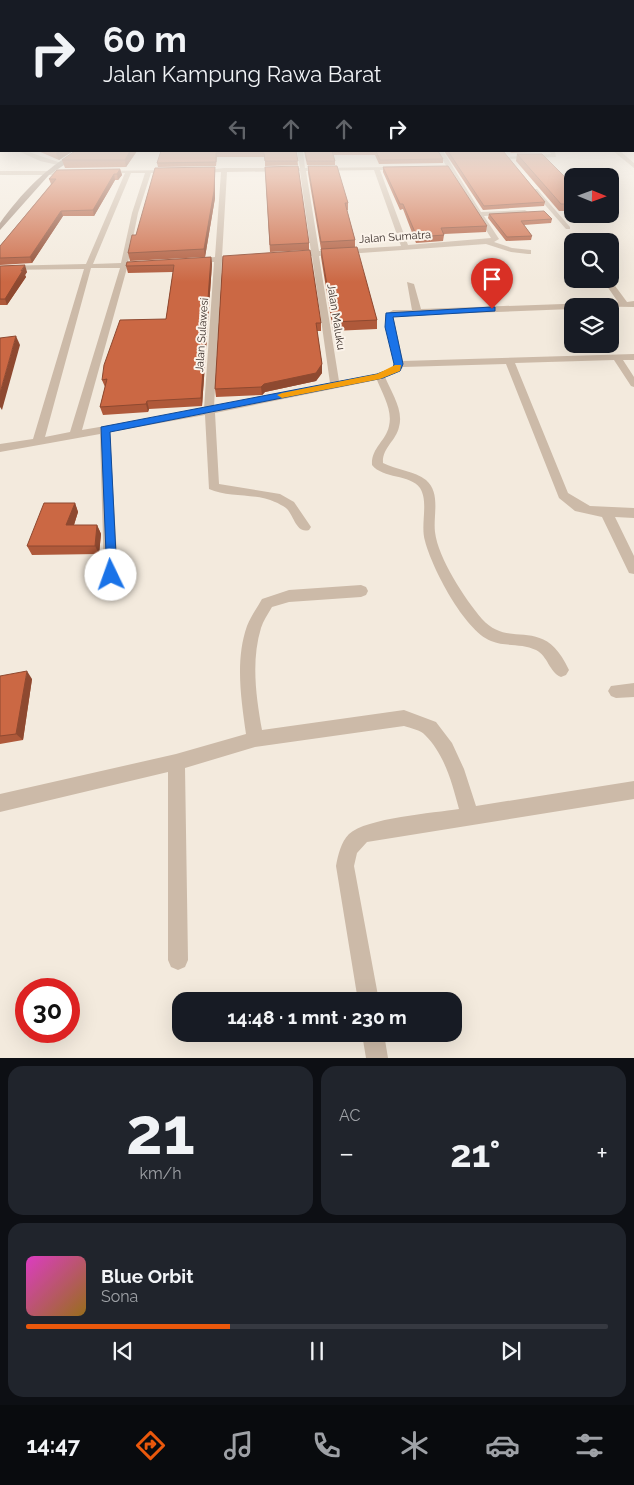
<!DOCTYPE html>
<html lang="id">
<meta charset="utf-8">
<style>
body{margin:0;font-family:Raleway,sans-serif;background:#20242c;color:#f1f3f6;height:100vh;display:flex;flex-direction:column;font-size:19px;white-space:nowrap}
*{box-sizing:border-box;margin:0}
p{font-size:16px;color:#9ea1a6}
.icon{flex:none;width:28px;height:28px;fill:none;stroke:currentColor;stroke-width:2;stroke-linecap:round;stroke-linejoin:round}
.map{position:relative;height:1058px;overflow:hidden}
.side{display:flex;flex-direction:column;gap:8px;padding:8px;background:#0d0f14;flex:1}
.side>*{flex:none}
.guide{position:absolute;left:0px;top:0px;width:635px;height:152px;box-shadow:0 5px 20px #0002;background:#171b24;color:#f1f3f6;overflow:hidden}
.needle{width:32px;rotate:91deg}
.buttons{position:absolute;left:564px;top:168px;display:grid;gap:10px}
.buttons a{display:grid;place-items:center;width:55px;height:55px;border-radius:10px;background:#171b24;box-shadow:0 5px 20px #0002;font-size:25px}
.speed{position:absolute;left:15px;top:978px;display:flex;gap:10px;font-size:25px;font-weight:700;text-align:center}
.speed>*{display:grid;place-content:center;width:65px;height:65px;border-radius:50%;background:#171b24;box-shadow:0 5px 20px #0002;line-height:1}
.speed .limit{border:8px solid #d22;background:#fff;color:#111}
.pin{position:absolute;display:grid;place-items:center;width:42px;height:42px;color:#fff;margin:-51px -21px;border-radius:50% 50% 50% 0;rotate:-45deg;box-shadow:0 0 5px #0007}
.pin .icon{rotate:45deg}
.me{position:absolute;width:55px;margin:-28px;rotate:357deg;stroke-linejoin:round;filter:drop-shadow(0 0 4px #0008)}
.turn{display:flex;align-items:center;gap:18px;height:105px;padding:0 20px;font-size:22px}
.turn .icon{width:65px;height:65px;stroke-width:2.5}
.turn b{display:block;font-size:35px;line-height:42px}
.lanes{display:flex;align-items:center;height:48px;padding:0 20px;background:#0003;justify-content:center;gap:25px;direction:ltr}
.lanes .off{opacity:.35}
.big{font-size:38px;font-weight:700;line-height:1.1}
.side .tile{flex:1;display:flex;flex-direction:column;justify-content:center;gap:8px;min-width:0;padding:0 18px;border-radius:15px;background:#20242c}
.side .dial{align-items:center;gap:0}
.dial b{font-size:65px;line-height:1}
.song{display:flex;align-items:center;gap:15px}
.cover{width:60px;height:60px;border-radius:8px;background:linear-gradient(135deg,hsl(310 70% 55%),hsl(40 70% 35%))}
.played{height:5px;border-radius:2px;background:linear-gradient(90deg,#ea580c 35%,#363941 35%)}
.keys{display:flex;justify-content:space-around;direction:ltr}
.heat{display:flex;justify-content:space-between;align-items:center;font-size:28px;direction:ltr}
.side .tiles{flex:1;display:grid;gap:8px;grid-template-columns:1fr 1fr}
.tile:last-child{grid-column:span 2}
.trip{position:absolute;left:172px;top:992px;width:290px;height:50px;border-radius:15px;background:#171b24;box-shadow:0 5px 20px #0002;font-weight:700;line-height:50px;text-align:center}
.menu{display:flex;height:80px;justify-content:space-around;align-items:center;background:#090b0e;color:#9ea1a6}
.menu .icon{width:35px;height:35px}
.menu .active{color:#ea580c}
.menu b{font-size:22px;color:#f1f3f6}
.map>svg:first-child{display:block}
.lines{fill:none;stroke-linecap:round;stroke-linejoin:round}
.minor{fill:#ccbaa8;fill-rule:evenodd}
.secondary{fill:#a08979;fill-rule:evenodd}
.wall{fill:#af593a}
.shaded-wall{fill:#8e4930}
.building{fill:#cb6844;stroke:#8e4930}
.route{fill:#1a73e8;stroke:#114b97}
.slow{fill:#f59e0b}
.labels{text-anchor:middle;dominant-baseline:central;stroke-width:4;stroke-linejoin:round;paint-order:stroke}
.far-street-label{font-size:11px;fill:#392e29;stroke:#fbf3ea}
</style>
<div class="map">
<svg width="634" height="1058" viewBox="0 0 634 1058">
<rect width="100%" height="100%" fill="#f3eadd"/>
<g class="lines">
<g class="minor">
<path d="M0 137 1 138V142L0 141Z"/>
<path d="M18 151H26L61 163 58 165 40 161Z"/>
<path d="M297 151H303L305 168 402 167 400 170H380L408 245 491 238 437 151H443L481 212 525 210 528 212 525 214 484 216 499 239 494 242 512 248 531 250V254H528L511 252 486 244 319 256 339 381 377 374 393 367 394 364 385 315 393 310H412L407 282 414 284 421 309 618 302 602 279H610L627 302 634 301V307L572 306V309L393 316 403 361 634 354V360H623L634 377V387L631 386 614 360 515 363 568 493 590 506 634 508V518L615 517 634 556V574L629 573 602 517 575 511 559 498 506 364 403 367 400 371 385 377C391 392 404 410 399 427 396 441 382 448 383 463 396 470 415 471 426 480 441 493 433 515 435 532 438 558 465 599 482 619 511 651 543 613 569 670L566 675 561 677C549 672 548 656 536 650 522 643 505 647 491 641 464 630 432 568 425 541 420 525 429 502 420 488 410 474 383 479 372 465 371 448 386 441 389 426 393 410 382 393 377 380L215 413 219 484 280 494 294 502 309 524 311 527 309 530C296 534 294 515 286 508 283 506 278 503 275 502 257 493 229 498 209 489L205 415 110 432 118 575 116 579 111 580 106 579 104 575 100 434 0 452V444L33 439 84 269 0 270V266L86 264 125 173 105 174 103 171 172 170 170 173H151L138 213 128 263H142L146 265 142 267 127 268 82 430 204 409 214 262 195 263 191 261 195 259 215 257 221 172 198 173 195 171 224 168H300ZM374 170 401 246 319 251 306 171ZM300 171 311 252 295 253 291 255 295 257 312 256 330 383 214 407 222 261 240 260 244 258 240 256 222 257 227 172ZM131 173H145L132 213 121 263 93 264ZM91 268H120L70 432 45 437Z"/>
<path d="M549 151H555L556 157 507 159 504 157 551 154Z"/>
<path d="M613 151H620L634 163V168Z"/>
<path d="M0 171H70L73 173 70 175H0Z"/>
<path d="M533 189H537L570 227V229H566L533 191Z"/>
<path d="M361 585 366 587 368 591 366 595 361 597 289 602 272 607C268 614 263 621 261 628 251 661 256 697 262 730L404 710 436 722 452 743 464 769 476 806 634 781V799L367 842 357 853 354 866 379 1001H358L336 866C338 855 341 842 349 834 366 818 434 813 459 809 452 783 445 755 425 735 421 730 410 728 404 726L255 747 185 768 188 960 185 967 178 970 171 967 168 960V772L0 812V794L176 754 246 734C241 699 235 660 247 626 251 616 257 608 262 599L289 590Z"/>
<path d="M634 683V697L616 698 611 696 608 691 611 686Z"/>
<path d="M362 1034H384L388 1058H366Z"/>
</g>
<path class="secondary" d="M77 151H85L49 175 0 230V223C21 194 45 168 77 151Z"/>
</g>
<g class="wall">
<path d="M38 151H73L59 160Z"/>
<path d="M75 151H137L126 167 65 168 62 160Z"/>
<path d="M161 151H296L298 165 265 166V157H217L216 166 158 167 157 163Z"/>
<path d="M304 151H438L443 159V163L379 164 375 155H333L335 161V165H307Z"/>
<path d="M444 151H503L545 202 544 206 483 210Z"/>
<path d="M509 151H536V152L511 153Z"/>
<path d="M517 154 572 184V211H559L516 161Z"/>
<path d="M308 166 348 203V210H347L355 240V247L377 320V329L333 331 321 257V249L308 173Z"/>
<path d="M215 167V198L205 257 130 261 128 253 136 235Z"/>
<path d="M265 167 309 243V250L270 252Z"/>
<path d="M383 167 487 226 486 232 444 234V235L443 241 416 243 403 209 400 210 383 172Z"/>
<path d="M120 169 122 175 118 180H115L94 216H63L32 263 0 265V246L51 184 49 179Z"/>
<path d="M489 214 552 219 551 223 524 225 532 236 531 240 506 241 488 218Z"/>
<path d="M223 256 321 323V331H317L322 364V373L316 381 265 392 262 395 216 397 215 389Z"/>
<path d="M211 257 212 264 202 406 149 409 148 412 103 415 100 407 105 387 102 380 166 319 173 272 128 273 126 266Z"/>
<path d="M0 266 27 272 25 275 26 277 7 305H0Z"/>
<path d="M75 503 78 512 74 525H97L101 534 99 554 32 555 27 546Z"/>
<path d="M0 676 32 679 23 740 0 744Z"/>
</g>
<g class="shaded-wall">
<path d="M58 151H73L59 160 56 153Z"/>
<path d="M130 151H137L126 167 125 160Z"/>
<path d="M215 167V198L205 257 204 249Z"/>
<path d="M120 169 122 175 118 180 117 174Z"/>
<path d="M114 174 115 180 94 216 93 210Z"/>
<path d="M61 211 63 216 32 263 30 257Z"/>
<path d="M211 257 212 264 202 406 201 398Z"/>
<path d="M25 265 27 272 25 275 26 277 7 305 5 299Z"/>
<path d="M16 336 20 345 2 410 0 407V393Z"/>
<path d="M322 364V373L316 381 265 392 262 395 261 387 264 384Z"/>
<path d="M147 401 149 409 148 412 146 404Z"/>
<path d="M75 503 78 512 71 534 66 525Z"/>
<path d="M97 525 101 534 99 554 95 546Z"/>
<path d="M27 671 32 679 23 740 16 734Z"/>
</g>
<g class="building">
<path d="M75 151H130L125 160H62Z"/>
<path d="M161 151H296L298 161H265L264 153H216V162L157 163Z"/>
<path d="M305 151H332L335 161H307Z"/>
<path d="M376 151H438L443 159 380 160Z"/>
<path d="M448 151H503L545 202 484 206Z"/>
<path d="M517 154H542L572 184V204H561Z"/>
<path d="M298 166 309 243 270 245 265 167Z"/>
<path d="M308 166H337L348 203H345L355 240 321 242Z"/>
<path d="M448 166 487 226 441 228 444 235 417 237 403 204H400L383 167Z"/>
<path d="M215 167 214 191 204 249 128 253 132 235H136L155 168Z"/>
<path d="M120 169 117 174H114L93 210 61 211 30 257 0 258V246L56 179H49L57 170Z"/>
<path d="M544 211 552 219 521 221 532 236 507 237 489 214Z"/>
<path d="M357 247 377 320 333 322 321 249Z"/>
<path d="M310 250 321 323H316L322 364 316 373 264 384 261 387 215 389 223 256Z"/>
<path d="M211 257 201 398 147 401 146 404 100 407 107 379 102 380 104 365 120 320 166 319 174 265 126 266 127 262Z"/>
<path d="M25 265 21 271 23 270 5 299H0V266Z"/>
<path d="M16 336 0 393V338Z"/>
<path d="M44 503H75L66 525H97L95 546H27Z"/>
<path d="M27 671 16 734 0 736V676Z"/>
</g>
<linearGradient id="sky" x2="0" y2="1"><stop stop-color="#7cb2d2"/><stop offset="0.48" stop-color="#faf6f0"/><stop offset="1" stop-color="#faf6f0" stop-opacity="0"/></linearGradient>
<rect width="634" height="282" fill="url(#sky)"/>
<path class="route" d="M492 307H495V311L393 317 403 364 400 371 383 378 110 432 117 575 111 580 107 579 101 427 377 374 393 368 394 364 385 327 386 313Z"/>
<path class="slow" d="M395 365H401L400 371 380 379 282 398 277 395 282 393 377 374Z"/>
<g class="labels">
<g class="far-street-label">
<text transform="translate(395 237) rotate(-4)">Jalan Sumatra</text>
<text transform="translate(336 317) rotate(81)">Jalan Maluku</text>
<text transform="translate(202 335) rotate(-86)">Jalan Sulawesi</text>
</g>
</g>
</svg>
<div class="buttons">
<a><svg class="needle" viewBox="-14 -14 28 28"><path d="M0-13l5 13h-10z" fill="#e53935"/><path d="M0 13l5-13h-10z" fill="#9ea1a6"/></svg></a>
<a><svg class="icon" aria-label="search" viewBox="0 0 24 24"><circle cx="10" cy="10" r="6"/><path d="M15 15l6 6"/></svg></a>
<a><svg class="icon" aria-label="layers" viewBox="0 0 24 24"><path d="M12 4l9 5-9 5-9-5zM3 14l9 5 9-5"/></svg></a>
</div>
<div class="speed"><div class="limit">30</div></div>
<div class="pin" style="left:492px;top:309px;background:#d93025"><svg class="icon" aria-label="arrive" viewBox="0 0 24 24"><path d="M6 21V4h12l-3 4 3 4H6"/></svg></div>
<svg class="me" style="left:111px;top:575px" viewBox="-20 -20 40 40"><circle r="19" fill="#fff"/><path d="M0-13L10 11 0 6-10 11z" fill="#1a73e8"/></svg>
<div class="trip">14:48 · 1 mnt · 230 m</div>
<div class="guide">
<div class="turn"><svg class="icon" aria-label="right" viewBox="0 0 24 24"><path d="M7 20v-9h11M14 6l5 5-5 5"/></svg><div><b>60 m</b>Jalan Kampung Rawa Barat</div></div>
<div class="lanes"><svg class="icon off" aria-label="left" viewBox="0 0 24 24"><path d="M17 20v-9H6M10 6l-5 5 5 5"/></svg><svg class="icon off" aria-label="ahead" viewBox="0 0 24 24"><path d="M12 20V5M6 11l6-6 6 6"/></svg><svg class="icon off" aria-label="ahead" viewBox="0 0 24 24"><path d="M12 20V5M6 11l6-6 6 6"/></svg><svg class="icon" aria-label="right" viewBox="0 0 24 24"><path d="M7 20v-9h11M14 6l5 5-5 5"/></svg></div>
</div>
</div>
<section class="side">
<div class="tiles">
<div class="tile dial"><b>21</b><p>km/h</p></div>
<div class="tile"><p>AC</p>
<div class="heat"><a>−</a><b class="big">21°</b><a>+</a></div>
</div>
<div class="tile">
<div class="song"><i class="cover"></i><div><b>Blue Orbit</b><p>Sona</p></div></div>
<div class="played"></div>
<div class="keys"><svg class="icon" aria-label="previous" viewBox="0 0 24 24"><path d="M18 5L8 12l10 7zM5 5v14"/></svg><svg class="icon" aria-label="pause" viewBox="0 0 24 24"><path d="M8 5v14M16 5v14"/></svg><svg class="icon" aria-label="next" viewBox="0 0 24 24"><path d="M6 5l10 7-10 7zM19 5v14"/></svg></div>
</div>
</div>
</section>
<nav class="menu">
<b>14:47</b>
<svg class="icon active" aria-label="directions" viewBox="0 0 24 24"><path d="M12 3l9 9-9 9-9-9zM9 14v-3h6M13 9l2 2-2 2"/></svg>
<svg class="icon" aria-label="music" viewBox="0 0 24 24"><path d="M9 18V5l10-2v13"/><circle cx="6" cy="18" r="3"/><circle cx="16" cy="16" r="3"/></svg>
<svg class="icon" aria-label="phone" viewBox="0 0 24 24"><path d="M5 4h4l2 5-3 2q2 4 5 5l2-3 5 2v4C11 20 4 13 5 4z"/></svg>
<svg class="icon" aria-label="climate" viewBox="0 0 24 24"><path d="M12 3v18M4 7l16 10M4 17L20 7"/></svg>
<svg class="icon" aria-label="car" viewBox="0 0 24 24"><path d="M5 17H2v-5l4-1 3-4h7l3 4 3 1v5h-3M9 17h6M6 11h13"/><circle cx="7" cy="17" r="2"/><circle cx="17" cy="17" r="2"/></svg>
<svg class="icon" aria-label="filters" viewBox="0 0 24 24"><path d="M4 7h16M4 17h16"/><circle cx="9" cy="7" r="2"/><circle cx="15" cy="17" r="2"/></svg>
</nav>
